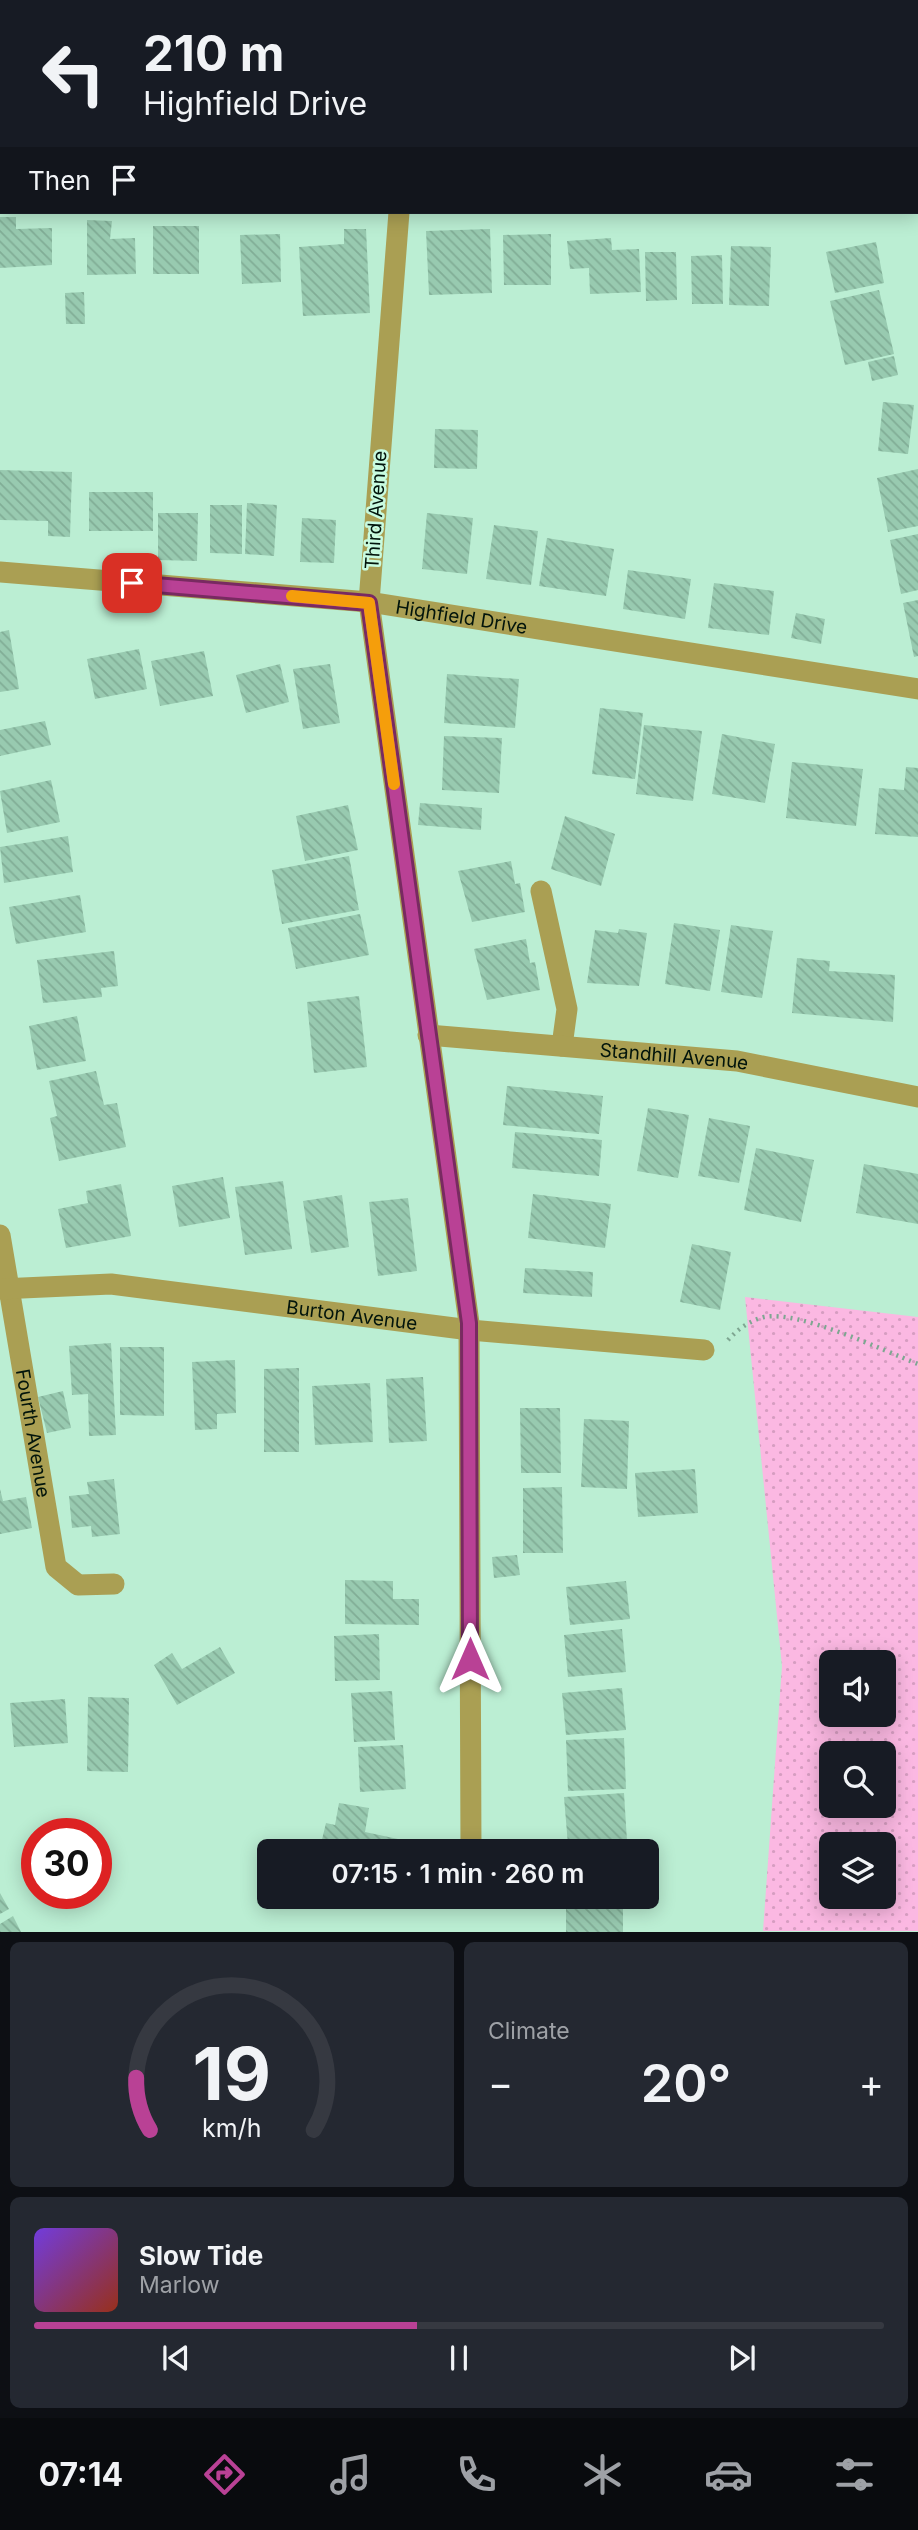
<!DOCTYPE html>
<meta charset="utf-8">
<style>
body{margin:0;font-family:Inter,sans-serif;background:#242831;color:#f1f3f6;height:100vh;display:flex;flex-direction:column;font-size:26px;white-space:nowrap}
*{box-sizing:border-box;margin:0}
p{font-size:23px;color:#9ea1a6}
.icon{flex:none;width:38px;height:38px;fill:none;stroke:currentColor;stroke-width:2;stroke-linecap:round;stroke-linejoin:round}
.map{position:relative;height:1932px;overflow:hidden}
.side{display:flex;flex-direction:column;gap:10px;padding:10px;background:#0d0f14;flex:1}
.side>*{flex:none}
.guide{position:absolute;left:0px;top:0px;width:919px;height:214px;box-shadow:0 4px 18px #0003;background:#171b24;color:#f1f3f6;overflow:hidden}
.tools{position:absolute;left:819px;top:1650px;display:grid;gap:14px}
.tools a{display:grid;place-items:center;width:77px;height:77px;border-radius:10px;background:#171b24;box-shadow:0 4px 18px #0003;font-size:35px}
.speed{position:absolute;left:21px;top:1818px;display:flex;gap:14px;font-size:35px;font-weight:700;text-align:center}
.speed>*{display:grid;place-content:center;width:91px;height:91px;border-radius:50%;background:#171b24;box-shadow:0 4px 18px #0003;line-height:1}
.speed .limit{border:10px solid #d22;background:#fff;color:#111}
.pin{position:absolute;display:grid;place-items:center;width:60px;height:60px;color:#fff;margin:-30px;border-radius:14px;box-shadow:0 4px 10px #0006}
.me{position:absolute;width:77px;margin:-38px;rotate:0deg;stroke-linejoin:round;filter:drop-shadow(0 0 5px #0008)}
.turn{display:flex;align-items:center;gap:24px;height:147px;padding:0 28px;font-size:32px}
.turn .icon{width:91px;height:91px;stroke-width:2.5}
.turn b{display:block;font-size:49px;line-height:60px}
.then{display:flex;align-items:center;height:66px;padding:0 28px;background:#0003;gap:14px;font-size:26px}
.big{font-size:52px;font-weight:600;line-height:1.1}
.side .tile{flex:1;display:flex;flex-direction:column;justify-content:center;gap:10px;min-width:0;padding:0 24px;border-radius:10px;background:#242831}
.side .dial{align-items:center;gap:0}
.dial svg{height:182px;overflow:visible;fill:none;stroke:#363941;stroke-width:7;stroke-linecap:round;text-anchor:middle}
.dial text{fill:#f1f3f6;stroke:none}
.song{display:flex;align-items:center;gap:21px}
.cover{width:84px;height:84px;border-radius:10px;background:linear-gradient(135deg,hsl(260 70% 55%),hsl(10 70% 35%))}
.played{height:7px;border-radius:4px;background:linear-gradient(90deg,#b94195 45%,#363941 45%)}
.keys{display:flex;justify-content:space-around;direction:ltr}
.heat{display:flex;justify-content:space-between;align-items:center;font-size:38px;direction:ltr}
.side .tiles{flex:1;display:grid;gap:10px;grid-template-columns:1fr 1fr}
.tile:last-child{grid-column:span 2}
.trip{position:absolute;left:257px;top:1839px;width:402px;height:70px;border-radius:10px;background:#171b24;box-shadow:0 4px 18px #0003;font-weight:600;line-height:70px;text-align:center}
.dock{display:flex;height:112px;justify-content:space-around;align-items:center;background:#090b0e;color:#9ea1a6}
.dock .icon{width:49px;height:49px}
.dock .current{color:#b94195}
.dock b{font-size:32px;color:#f1f3f6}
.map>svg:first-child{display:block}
.park{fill:url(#park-dots);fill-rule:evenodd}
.building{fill:url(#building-back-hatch)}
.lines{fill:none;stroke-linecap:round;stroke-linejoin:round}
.path{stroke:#7ea691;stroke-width:4.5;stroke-dasharray:2 5;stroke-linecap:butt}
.minor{stroke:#aa9f53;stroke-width:21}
.route-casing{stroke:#782a61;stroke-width:18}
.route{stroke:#b94195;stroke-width:12}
.slow{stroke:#f59e0b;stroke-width:12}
.labels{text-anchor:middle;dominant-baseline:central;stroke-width:5;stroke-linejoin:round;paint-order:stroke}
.street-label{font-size:19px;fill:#02140b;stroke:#c8fbe0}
</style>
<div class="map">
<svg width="918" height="1932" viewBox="0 0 918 1932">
<defs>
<pattern id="park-dots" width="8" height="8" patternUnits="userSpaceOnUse" patternTransform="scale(1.75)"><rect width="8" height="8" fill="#fbb8e2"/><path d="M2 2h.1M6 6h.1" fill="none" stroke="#d69dc1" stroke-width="1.8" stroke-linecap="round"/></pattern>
<pattern id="building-back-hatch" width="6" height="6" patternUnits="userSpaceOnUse" patternTransform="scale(1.75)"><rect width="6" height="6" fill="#98cab0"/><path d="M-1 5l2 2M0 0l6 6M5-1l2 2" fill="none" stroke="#81ad96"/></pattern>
</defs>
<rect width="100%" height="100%" fill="#bbeed3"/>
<path class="park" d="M745 1297 918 1317V1931H763L782 1666ZM831 1662H884V1715H831ZM831 1754H884V1806H831ZM831 1844H884V1897H831Z"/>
<g class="building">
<path d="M0 217H16V229L52 228V265L0 268Z"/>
<path d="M87 220 112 221 110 239 135 238 136 274 87 275Z"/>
<rect x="153" y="226" width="46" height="48"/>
<path d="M344 229H366L370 313 303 316 299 247 344 244Z"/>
<path d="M490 229 492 293 429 295 426 231Z"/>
<path d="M280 234 281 282 242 284 240 235Z"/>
<path d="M551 234V285H504L503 235Z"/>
<path d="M611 238 612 250 639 249 641 292 590 294 589 268 570 269 567 241Z"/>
<path d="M876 242 884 283 835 293 826 252Z"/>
<path d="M731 246 771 247 769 306 729 305Z"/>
<path d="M645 252H676L677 300 646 301Z"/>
<path d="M722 255 723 304H692L691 256Z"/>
<path d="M879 290 894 354 845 365 830 301Z"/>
<path d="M84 292 85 324H66L65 293Z"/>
<path d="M894 356 898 375 872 381 868 362Z"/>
<path d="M883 402 914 405 908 454 878 451Z"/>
<path d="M435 429 478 430 477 469 434 468Z"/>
<path d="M918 469V526L888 532 877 478Z"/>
<path d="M0 470 72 472 70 537 48 536V521L0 520Z"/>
<rect x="89" y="492" width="64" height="39"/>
<path d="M247 503 277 505 274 556 245 554Z"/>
<path d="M210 505H242V554L210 553Z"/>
<path d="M158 513H198L197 561 158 560Z"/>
<path d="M427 513 473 518 467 574 422 569Z"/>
<path d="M302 518 336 520 334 563 300 562Z"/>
<path d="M494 525 538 531 531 585 486 579Z"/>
<path d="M918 534V590L901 594 890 540Z"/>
<path d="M547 538 614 549 606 596 539 586Z"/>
<path d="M628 570 691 579 685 619 623 609Z"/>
<path d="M714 583 774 591 769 635 708 628Z"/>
<path d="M918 600V656L914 657 903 603Z"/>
<path d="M796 613 825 619 821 644 791 638Z"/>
<path d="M9 630 19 689 0 692V632Z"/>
<path d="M139 649 147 689 95 699 87 659Z"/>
<path d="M204 651 213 696 160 706 151 661Z"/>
<path d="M280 664 289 702 246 713 236 675Z"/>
<path d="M330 664 340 723 303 729 293 669Z"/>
<path d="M447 674 519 679 515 728 444 723Z"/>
<path d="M600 708 643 713 635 779 592 774Z"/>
<path d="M45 721 51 745 0 756V730Z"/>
<path d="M644 725 702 731 693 801 636 794Z"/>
<path d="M722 734 775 744 765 803 712 794Z"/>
<path d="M444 736 502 738 499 793 442 790Z"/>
<path d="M792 762 863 769 856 826 786 818Z"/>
<path d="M906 767 918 768V837L875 834 879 788 904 790Z"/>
<path d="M51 780 60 822 7 833 0 791Z"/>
<path d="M420 803 482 808 481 830 418 825Z"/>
<path d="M348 805 358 850 305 861 296 816Z"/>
<path d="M565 816 615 834 601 886 551 869Z"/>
<path d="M68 836 73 872 4 883 0 847Z"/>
<path d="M349 856 359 910 282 924 272 870Z"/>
<path d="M511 861 515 884 520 883 525 912 472 922 458 871Z"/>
<path d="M80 895 86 932 16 944 9 907Z"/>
<path d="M360 914 369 955 296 969 288 928Z"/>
<path d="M674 923 720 930 710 991 665 984Z"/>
<path d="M731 925 773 931 762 998 721 992Z"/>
<path d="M619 929 647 933 639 986 587 983 595 930 618 933Z"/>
<path d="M526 939 530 963 535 962 540 990 487 1000 474 949Z"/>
<path d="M114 951 118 986 101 988 102 997 43 1003 37 960Z"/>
<path d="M797 958 830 961 829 971 895 975 893 1022 792 1013Z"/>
<path d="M359 996 367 1067 314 1073 307 1002Z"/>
<path d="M77 1016 86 1061 37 1070 29 1026Z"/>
<path d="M96 1071 104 1105 117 1103 126 1147 59 1161 50 1118 57 1116 49 1081Z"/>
<path d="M507 1086 603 1096 599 1134 503 1125Z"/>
<path d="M648 1108 689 1115 678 1178 637 1171Z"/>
<path d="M709 1118 750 1126 739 1183 698 1176Z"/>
<path d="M515 1132 602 1140 599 1176 512 1168Z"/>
<path d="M756 1148 814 1160 801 1222 744 1210Z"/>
<path d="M864 1164 918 1174V1224L856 1213Z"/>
<path d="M223 1177 230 1218 179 1227 172 1186Z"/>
<path d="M283 1181 292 1249 245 1255 235 1187Z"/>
<path d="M121 1184 131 1236 66 1248 58 1209 88 1203 86 1191Z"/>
<path d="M533 1194 611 1204 605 1248 528 1238Z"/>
<path d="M342 1195 349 1247 311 1253 303 1201Z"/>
<path d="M408 1198 417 1271 378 1276 369 1202Z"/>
<path d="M692 1244 731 1252 720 1310 680 1302Z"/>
<path d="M525 1268 593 1272 592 1297 523 1293Z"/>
<path d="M111 1343 116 1435 89 1436 88 1394 72 1395 69 1346Z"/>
<path d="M120 1347H164V1416L120 1415Z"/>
<path d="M235 1360 236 1413 217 1414V1429L195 1430 192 1362Z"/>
<path d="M299 1368V1452H264V1369Z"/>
<path d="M423 1377 427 1441 389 1443 386 1379Z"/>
<path d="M370 1383 373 1442 315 1445 312 1386Z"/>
<path d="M63 1391 71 1428 47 1433 38 1397Z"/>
<path d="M520 1408H560L561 1473H521Z"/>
<path d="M584 1419 629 1421 627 1489 581 1487Z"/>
<path d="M695 1469 698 1513 638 1517 635 1473Z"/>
<path d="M114 1479 120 1534 92 1537 91 1526 72 1528 69 1496 89 1494 87 1482Z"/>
<path d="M562 1487 563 1553H523V1488Z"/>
<path d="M0 1489 3 1501 26 1497 32 1528 0 1534Z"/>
<path d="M517 1555 520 1575 494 1578 492 1557Z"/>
<path d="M345 1580 393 1581V1599H419V1625L345 1624Z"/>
<path d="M626 1581 630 1619 570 1625 566 1587Z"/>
<path d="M622 1629 626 1672 568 1677 564 1635Z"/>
<path d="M379 1634 380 1680 335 1681 334 1636Z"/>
<path d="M220 1647 235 1673 177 1705 154 1665 172 1653 182 1669Z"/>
<path d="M622 1688 626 1730 566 1735 562 1693Z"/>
<path d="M392 1691 395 1740 354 1742 351 1693Z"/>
<path d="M88 1697 129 1698 128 1772 87 1771Z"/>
<path d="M65 1699 68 1743 14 1747 10 1703Z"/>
<path d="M624 1738 626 1789 568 1791 566 1740Z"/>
<path d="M403 1745 406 1789 360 1792 358 1747Z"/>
<path d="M624 1793 627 1841 568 1845 564 1797Z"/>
<path d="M339 1803 369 1808 365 1832 398 1839 395 1852H319L326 1823 335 1825Z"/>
<path d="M0 1893 9 1909 0 1914Z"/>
<path d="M575 1897H612V1903H623V1932H566V1903H575Z"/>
<path d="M13 1916 21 1932H0V1924Z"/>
</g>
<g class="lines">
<path class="path" d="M728 1340C738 1329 749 1321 764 1317 799 1310 882 1350 918 1364"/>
<g class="minor">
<path d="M371 0V2"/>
<path d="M886 0V2"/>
<path d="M0 135 2 136"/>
<path d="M917 179 918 185"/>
<path d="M399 212 369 602 469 1323 471 1852"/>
<path id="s1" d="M0 572 369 602 918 689"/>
<path d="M541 891 567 1009 562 1046"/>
<path id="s2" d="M428 1035 737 1061 918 1097"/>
<path id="s3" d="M0 1235 56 1567 78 1585 114 1584"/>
<path id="s4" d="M0 1289 111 1284 470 1330 704 1350"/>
</g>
</g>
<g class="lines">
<g class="route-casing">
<path id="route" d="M132 583 369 603 469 1323 470 1659"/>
</g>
<use href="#route" class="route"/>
<path class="slow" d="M292 596 369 603 394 784"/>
</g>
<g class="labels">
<g class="street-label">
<text transform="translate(376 510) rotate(-86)">Third Avenue</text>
<text stroke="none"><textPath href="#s1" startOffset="464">Highfield Drive</textPath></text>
<text stroke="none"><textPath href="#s2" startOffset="247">Standhill Avenue</textPath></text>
<text stroke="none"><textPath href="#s4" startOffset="354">Burton Avenue</textPath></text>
<text stroke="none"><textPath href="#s3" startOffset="201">Fourth Avenue</textPath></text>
</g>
</g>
</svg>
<div class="tools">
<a><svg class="icon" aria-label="sound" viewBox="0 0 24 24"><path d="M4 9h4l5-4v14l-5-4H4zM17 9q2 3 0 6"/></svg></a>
<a><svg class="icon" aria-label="search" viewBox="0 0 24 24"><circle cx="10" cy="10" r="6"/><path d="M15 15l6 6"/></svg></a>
<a><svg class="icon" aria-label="layers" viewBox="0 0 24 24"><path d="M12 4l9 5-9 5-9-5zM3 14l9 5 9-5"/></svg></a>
</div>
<div class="speed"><div class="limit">30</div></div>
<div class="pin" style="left:132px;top:583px;background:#d93025"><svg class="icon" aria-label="arrive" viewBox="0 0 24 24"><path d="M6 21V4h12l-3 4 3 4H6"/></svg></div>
<svg class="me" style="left:470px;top:1659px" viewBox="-20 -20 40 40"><path d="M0-17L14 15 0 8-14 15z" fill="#b94195" stroke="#fff" stroke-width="4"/></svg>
<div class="trip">07:15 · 1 min · 260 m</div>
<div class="guide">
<div class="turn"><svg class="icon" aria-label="left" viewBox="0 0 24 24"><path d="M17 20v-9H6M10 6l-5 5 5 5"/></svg><div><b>210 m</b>Highfield Drive</div></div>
<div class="then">Then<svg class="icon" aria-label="arrive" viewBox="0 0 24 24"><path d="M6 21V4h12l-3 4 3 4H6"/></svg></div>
</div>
</div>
<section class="side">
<div class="tiles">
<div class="tile dial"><svg viewBox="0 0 100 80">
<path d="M14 69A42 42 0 1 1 86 69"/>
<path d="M14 69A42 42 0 0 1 8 46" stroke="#b94195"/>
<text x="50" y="56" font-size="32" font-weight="700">19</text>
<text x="50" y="72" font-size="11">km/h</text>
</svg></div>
<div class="tile"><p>Climate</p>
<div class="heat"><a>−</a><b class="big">20°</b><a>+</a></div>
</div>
<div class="tile">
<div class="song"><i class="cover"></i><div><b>Slow Tide</b><p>Marlow</p></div></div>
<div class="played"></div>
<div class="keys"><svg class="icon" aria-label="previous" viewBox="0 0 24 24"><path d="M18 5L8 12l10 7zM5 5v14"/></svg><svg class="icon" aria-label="pause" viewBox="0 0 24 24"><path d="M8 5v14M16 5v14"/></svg><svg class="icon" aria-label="next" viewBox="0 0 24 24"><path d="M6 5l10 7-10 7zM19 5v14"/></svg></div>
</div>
</div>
</section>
<nav class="dock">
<b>07:14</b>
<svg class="icon current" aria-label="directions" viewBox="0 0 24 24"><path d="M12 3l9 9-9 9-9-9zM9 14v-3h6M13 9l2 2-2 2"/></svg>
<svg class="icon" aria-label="music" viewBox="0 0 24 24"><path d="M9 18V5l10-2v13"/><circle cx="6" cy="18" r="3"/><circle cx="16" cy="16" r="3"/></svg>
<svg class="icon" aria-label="phone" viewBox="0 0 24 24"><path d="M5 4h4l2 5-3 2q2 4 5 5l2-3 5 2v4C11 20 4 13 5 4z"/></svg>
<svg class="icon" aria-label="climate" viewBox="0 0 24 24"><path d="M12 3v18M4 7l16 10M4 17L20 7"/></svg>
<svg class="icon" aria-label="car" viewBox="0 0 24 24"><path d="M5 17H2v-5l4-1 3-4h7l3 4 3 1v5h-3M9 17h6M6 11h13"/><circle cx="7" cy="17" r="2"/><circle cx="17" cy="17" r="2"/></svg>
<svg class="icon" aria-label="filters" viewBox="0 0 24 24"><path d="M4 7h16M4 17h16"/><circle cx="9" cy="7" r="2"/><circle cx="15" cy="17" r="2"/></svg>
</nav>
